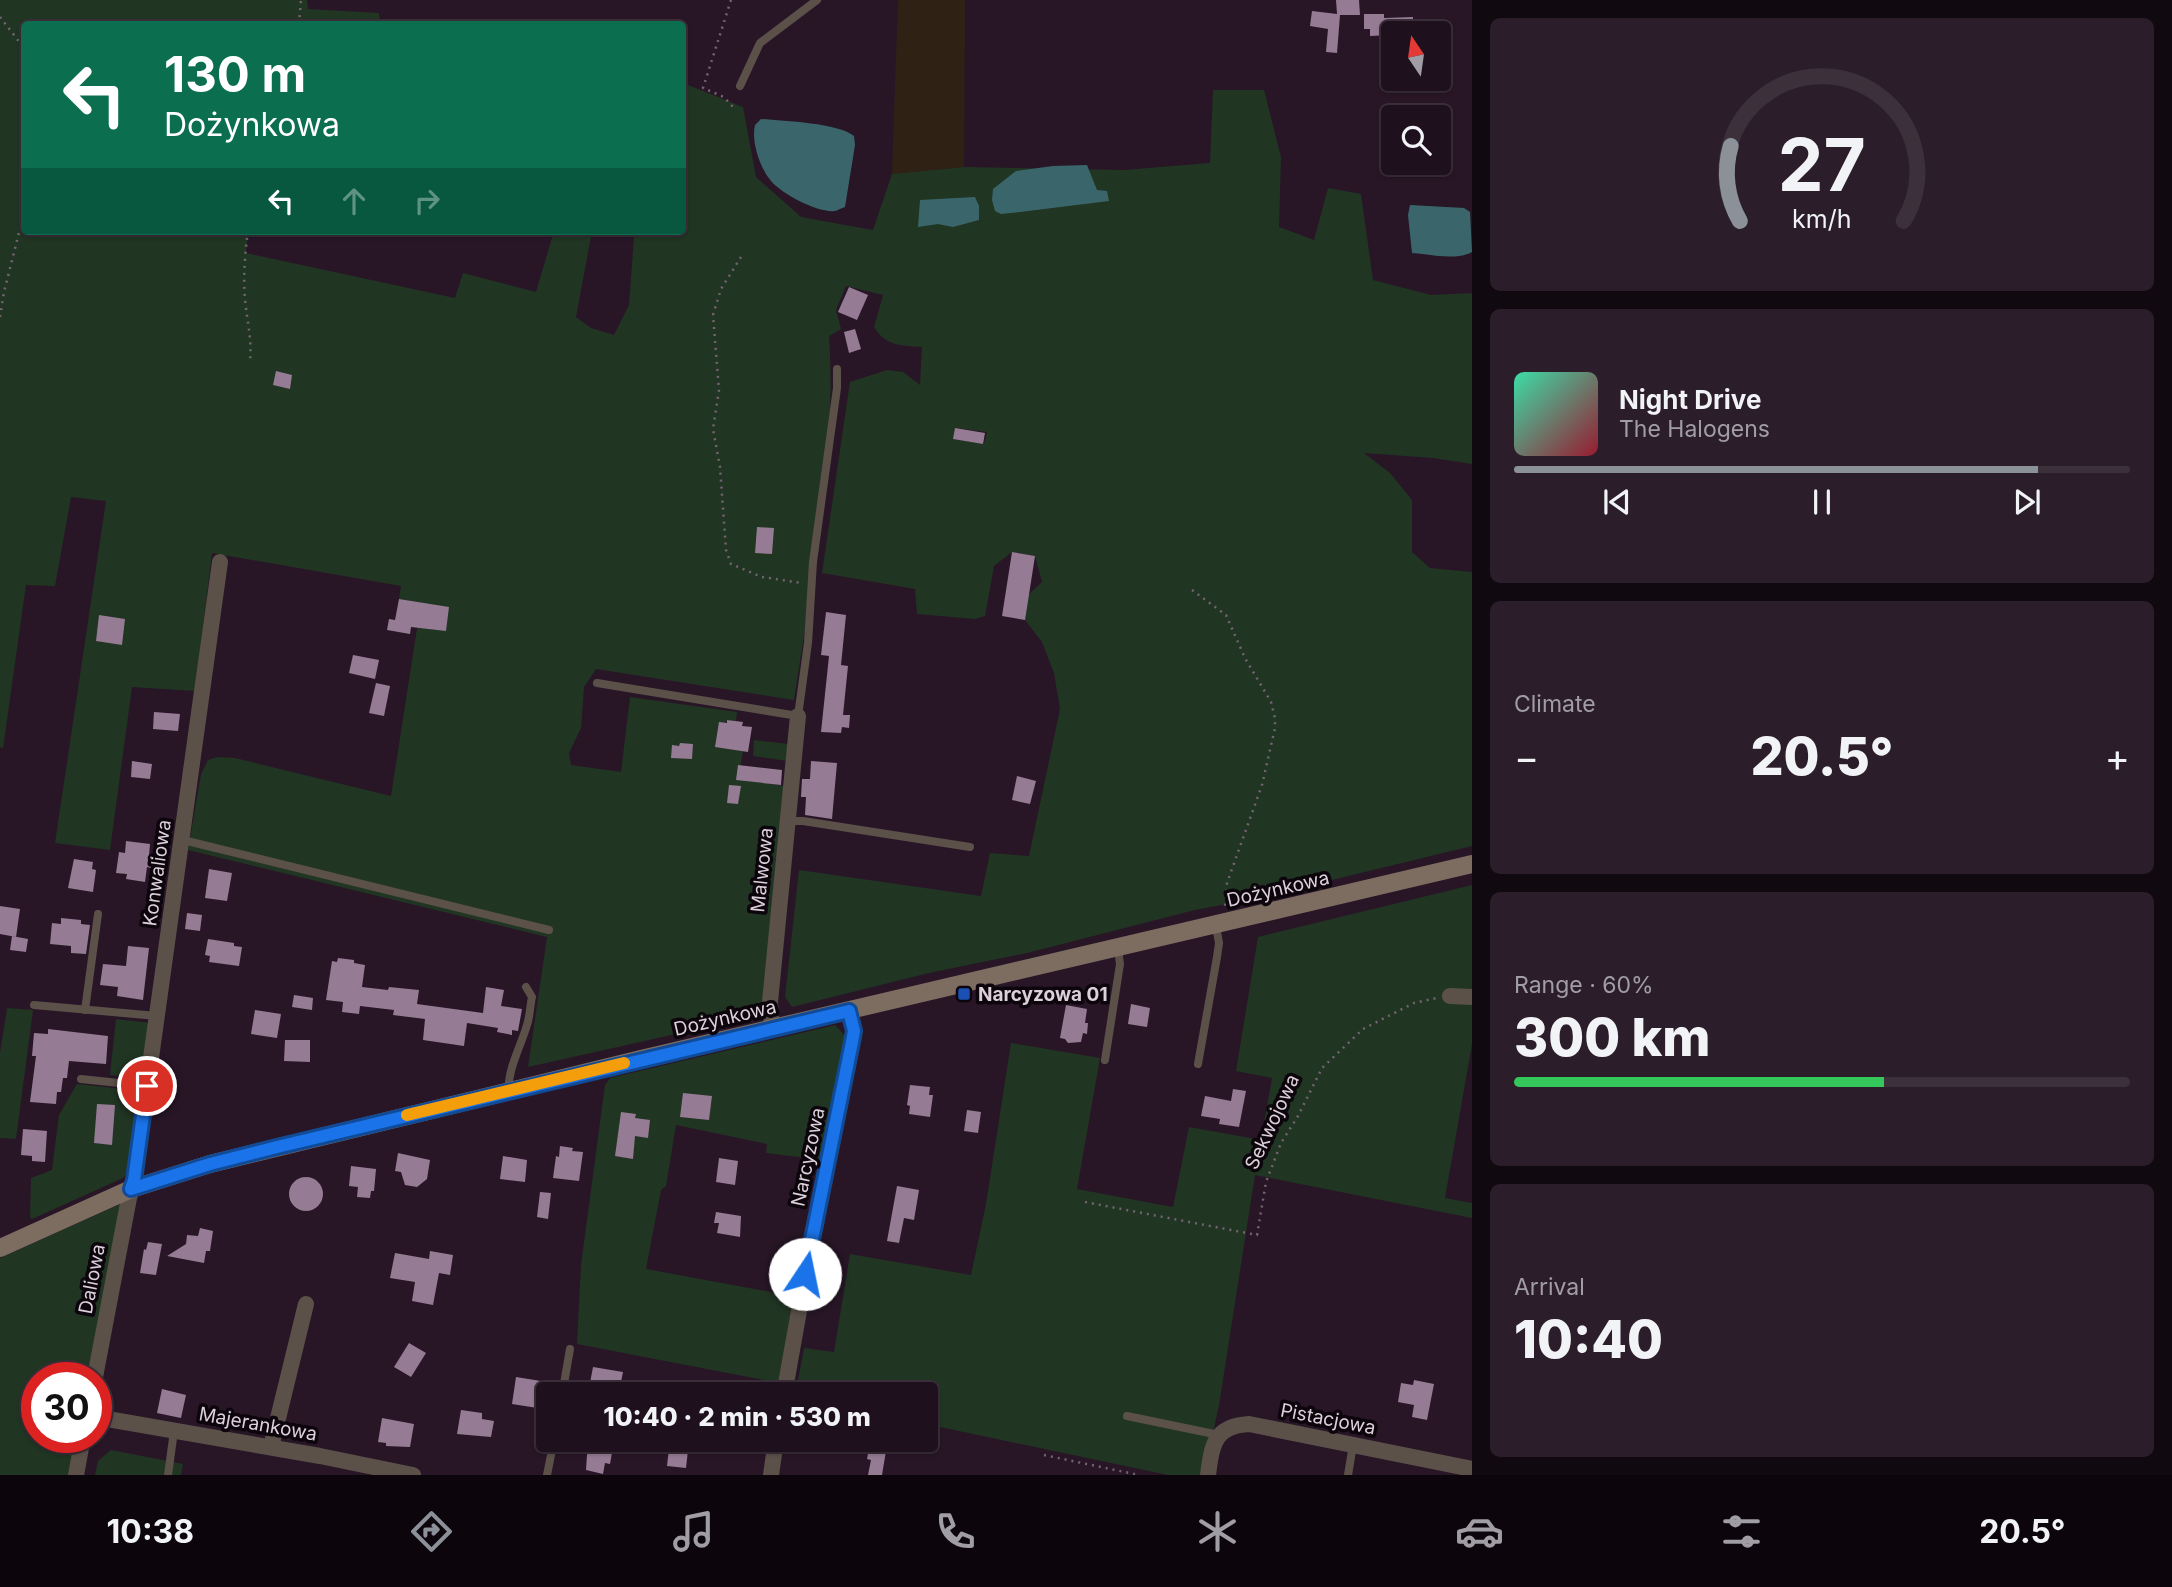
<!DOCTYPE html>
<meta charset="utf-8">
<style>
body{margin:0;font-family:Inter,sans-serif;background:#2b1e2a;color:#f1f3f6;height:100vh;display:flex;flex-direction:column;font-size:26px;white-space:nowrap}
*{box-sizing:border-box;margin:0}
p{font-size:23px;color:#a19da4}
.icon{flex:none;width:38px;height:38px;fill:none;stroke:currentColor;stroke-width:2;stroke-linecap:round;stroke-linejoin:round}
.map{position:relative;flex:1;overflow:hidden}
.sheet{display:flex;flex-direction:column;gap:18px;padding:18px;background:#100910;width:700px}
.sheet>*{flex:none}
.banner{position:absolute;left:21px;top:21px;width:665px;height:214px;border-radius:7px;box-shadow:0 2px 5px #0004,0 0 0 2px #3c303b;background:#0b6e4f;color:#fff;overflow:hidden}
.needle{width:46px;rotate:347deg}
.fabs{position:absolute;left:1381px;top:21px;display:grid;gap:14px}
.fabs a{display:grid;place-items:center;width:70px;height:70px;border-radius:7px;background:#1e101d;box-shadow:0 2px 5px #0004,0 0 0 2px #3c303b;font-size:35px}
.speed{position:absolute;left:21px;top:1362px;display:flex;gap:14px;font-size:35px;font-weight:700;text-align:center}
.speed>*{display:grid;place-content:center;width:91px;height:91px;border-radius:50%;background:#1e101d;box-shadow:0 2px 5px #0004,0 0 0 2px #3c303b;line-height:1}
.speed .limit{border:10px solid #d22;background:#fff;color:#111}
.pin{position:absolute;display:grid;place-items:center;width:60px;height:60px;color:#fff;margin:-30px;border:4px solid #fff;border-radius:50%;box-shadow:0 2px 7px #0007}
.me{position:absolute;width:77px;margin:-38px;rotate:11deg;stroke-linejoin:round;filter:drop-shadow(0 0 5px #0008)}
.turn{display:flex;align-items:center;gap:24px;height:147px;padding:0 28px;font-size:32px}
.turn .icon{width:91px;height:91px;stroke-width:2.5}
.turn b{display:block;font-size:49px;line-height:60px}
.lanes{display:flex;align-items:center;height:66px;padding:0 28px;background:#0003;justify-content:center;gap:35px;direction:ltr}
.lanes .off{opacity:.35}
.big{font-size:52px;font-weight:800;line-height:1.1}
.sheet .tile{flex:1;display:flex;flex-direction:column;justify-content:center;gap:10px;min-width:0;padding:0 24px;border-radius:10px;background:#2b1e2a}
.sheet .dial{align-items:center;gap:0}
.dial svg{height:182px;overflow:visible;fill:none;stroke:#3c303b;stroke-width:7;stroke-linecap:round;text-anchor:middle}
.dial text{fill:#f1f3f6;stroke:none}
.song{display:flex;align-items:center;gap:21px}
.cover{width:84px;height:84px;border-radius:10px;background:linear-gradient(135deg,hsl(160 70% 55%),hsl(350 70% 35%))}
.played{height:7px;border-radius:4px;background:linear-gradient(90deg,#8c9099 85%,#3c303b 85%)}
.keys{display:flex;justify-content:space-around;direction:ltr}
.heat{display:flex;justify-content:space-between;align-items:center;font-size:38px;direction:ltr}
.charge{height:10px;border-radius:5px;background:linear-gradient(90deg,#34c759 60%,#3c303b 0)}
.trip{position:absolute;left:536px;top:1382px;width:402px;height:70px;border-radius:7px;background:#1e101d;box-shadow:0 2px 5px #0004,0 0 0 2px #3c303b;font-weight:800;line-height:70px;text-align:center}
.dock{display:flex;height:112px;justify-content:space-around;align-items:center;background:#0c060c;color:#a19da4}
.dock .icon{width:49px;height:49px}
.dock .selected{color:#8c9099}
.dock b{font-size:32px;color:#f1f3f6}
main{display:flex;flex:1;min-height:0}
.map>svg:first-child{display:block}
.commercial{fill:#2f2215}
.green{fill:#213523;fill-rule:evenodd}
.water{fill:#3a666b}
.building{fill:#967b94}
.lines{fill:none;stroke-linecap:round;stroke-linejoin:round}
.path{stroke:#736472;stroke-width:2.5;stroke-dasharray:2 5;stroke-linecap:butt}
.lane{stroke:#5b5149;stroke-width:8}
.street{stroke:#5b5149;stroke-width:16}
.secondary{stroke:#7d6d61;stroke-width:18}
.route-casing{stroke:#114b97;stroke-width:18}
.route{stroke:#1a73e8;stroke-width:12}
.slow{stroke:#f59e0b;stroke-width:12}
.transit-dot{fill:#1a4fb4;stroke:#0c050c;stroke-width:2.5}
.labels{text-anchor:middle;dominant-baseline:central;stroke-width:7;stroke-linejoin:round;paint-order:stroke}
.street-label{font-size:19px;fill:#dcd0db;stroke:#0c050c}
.poi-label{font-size:19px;font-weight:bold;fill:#dcd0db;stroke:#0c050c;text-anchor:start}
</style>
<main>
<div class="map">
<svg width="1472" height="1475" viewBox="0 0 1472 1475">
<rect width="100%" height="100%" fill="#281627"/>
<path class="commercial" d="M898 0H965L964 167 892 174Z"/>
<g class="green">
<path d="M0 0H307L308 9 379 13 380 24H24V231H248L246 253 455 298 463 273 536 292 554 231H592L576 317 591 328 614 335 629 305 634 237 612 231H682L683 83 743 107 756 177 801 217 873 230 892 174 964 167 1124 170 1210 163 1213 90H1264L1281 157 1279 227 1314 240 1328 188 1361 194 1373 280 1431 295 1472 293V464L1433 458 1364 453 1390 473 1412 500V552L1430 568 1472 572V846L1258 898 1195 910 1027 953 929 973 792 1007 785 997 799 870 981 896 990 853 1029 856 1060 709 1054 673 1042 642 1025 620 1027 596 1042 582 1035 556 1012 552 994 566 985 616 975 619 917 614 915 589 822 573 850 382 887 370 903 372 920 385 922 347C901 345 886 347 874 327L883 295 846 286 836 310 841 329 829 336C837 456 812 581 794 700L596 669 584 687 581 728 569 753 571 765 621 772 630 697 737 712 736 721 727 720 716 747 743 751 740 769 742 779 784 786 763 1001 752 1017 528 1067 547 937 188 850 201 774 208 760 217 757 235 758 391 796 421 603 399 599 401 586 212 553 195 691 132 687 110 850 55 843 106 501 71 497 55 586 26 585 3 748 0 747ZM955 428 987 432 984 444 954 439Z"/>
<path d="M754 740 789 744 787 761 753 756Z"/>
<path d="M1472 885V1044L1445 1198 1472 1203V1218L1255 1175 1219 1405 1204 1475H1168L926 1424V1395H799L796 1391 804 1348 834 1352 850 1254 971 1275 986 1204 1011 1043 1100 1058 1077 1189 1173 1207 1189 1127 1261 1140 1272 1078 1236 1071 1258 937Z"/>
<path d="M7 1008 33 1010 16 1139 0 1138V1053Z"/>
<path d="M116 1019 151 1023 143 1078 110 1075Z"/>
<path d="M835 1025 846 1037 823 1160 766 1153 767 1144 676 1125 666 1186 661 1190 646 1269 793 1296 780 1383 577 1344 581 1265 605 1085 610 1078Z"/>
<path d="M77 1084 142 1091 132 1167 123 1178 32 1219 30 1217 31 1178 52 1170 59 1115Z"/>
<path d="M125 1202 88 1377H37V1437H75L68 1475H0V1258Z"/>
<path d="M111 1450 183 1464 181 1475H95L98 1461Z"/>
</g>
<g class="water">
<path d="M761 119C783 121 838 123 854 136L855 145 845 207C844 207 836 211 835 211 818 213 782 194 771 181 760 168 751 142 755 125Z"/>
<path d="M1087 165 1097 190 1107 191 1109 201 1011 213 1001 214 995 211 992 200 993 189 1016 171 1053 166Z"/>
<path d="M975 197 979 206V220L953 227 938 224 918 227 920 200Z"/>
<path d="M1410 205 1464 208 1470 212 1472 252C1456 261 1429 254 1412 253L1408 215Z"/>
</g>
<g class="building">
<path d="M1336 0H1359L1360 15H1340L1337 53 1326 52 1328 29 1310 26 1312 11 1337 14Z"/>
<path d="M1364 14H1384V18L1413 17V20H1440V33L1370 36V29H1364Z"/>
<path d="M849 287 868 295 857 320 838 312Z"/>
<path d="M855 329 861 349 849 353 844 332Z"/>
<path d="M276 371 292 375 290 389 273 385Z"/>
<path d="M955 428 985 433 983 444 953 439Z"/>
<path d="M757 527 774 528 772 554 755 553Z"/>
<path d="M1012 552 1035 556 1025 620 1002 616Z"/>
<path d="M399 599 449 607 446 631 411 627 410 634 387 630 389 619 395 620Z"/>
<path d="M826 612 846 615 841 665 848 666 843 715H850L849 728 842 727 841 733 821 732 829 656 821 655Z"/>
<path d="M99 615 125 619 122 645 96 641Z"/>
<path d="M353 655 379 660 375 679 349 673Z"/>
<path d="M376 683 390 686 384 716 369 713Z"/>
<path d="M154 712 180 714 178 731 153 729Z"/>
<path d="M727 720 743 722 742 726 752 727 748 752 715 747 719 722 727 723Z"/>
<path d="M680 743 693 744 692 759 671 758 672 745 679 746Z"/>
<path d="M132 761 152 764 150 779 131 777Z"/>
<path d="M811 761 837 763 832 819 805 815 806 797H801L802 779H810Z"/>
<path d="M738 765 782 770 781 785 736 780Z"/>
<path d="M1017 776 1036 781 1030 804 1012 800Z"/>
<path d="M729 785 741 786 738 804 727 803Z"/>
<path d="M126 841 150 844 149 856 153 857 151 868 147 867 145 882 126 879 127 874 116 873 119 852 125 853Z"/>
<path d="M74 859 93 862 92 869 96 870 93 892 68 888Z"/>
<path d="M209 869 232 873 227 901 205 898Z"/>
<path d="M0 906 20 909 16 937 0 934Z"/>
<path d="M187 913 202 915 200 931 185 929Z"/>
<path d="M61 918 81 920V924L90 925 86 954 71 953V946L50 944 52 923 61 924Z"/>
<path d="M12 936 28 939 26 952 10 950Z"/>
<path d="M208 939 234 943V946L242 947 239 966 209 962 210 956 205 955Z"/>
<path d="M128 946 149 948 143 1000 117 996 118 987 100 985 103 964 126 966Z"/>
<path d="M338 958 354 960V963L365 965 362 987 388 990 389 987 419 990 417 1004 483 1013 486 987 504 990 501 1006 522 1009 518 1031 512 1030V1035L497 1032 498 1028 467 1023 464 1046 423 1040 425 1019 393 1015 394 1010 360 1006 359 1014 342 1012 343 1002 326 1000 332 961 337 962Z"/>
<path d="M294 995 313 998 312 1010 292 1007Z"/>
<path d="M1131 1004 1150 1008 1147 1027 1128 1024Z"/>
<path d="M1066 1005 1087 1009 1085 1023H1088L1087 1034 1083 1033 1081 1042 1068 1043 1065 1039 1060 1038Z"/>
<path d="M255 1010 281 1014 277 1038 251 1034Z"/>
<path d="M48 1029 108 1036 106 1064 69 1061 67 1078H63L61 1092H57L56 1104 30 1102 36 1056H32L34 1033 48 1034Z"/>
<path d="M285 1040H310V1062L284 1061Z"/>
<path d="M910 1085 930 1087 929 1095H933L930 1117 909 1114 910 1106 907 1105Z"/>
<path d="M1233 1089 1246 1091 1239 1127 1219 1124 1220 1119 1201 1116 1205 1096 1231 1101Z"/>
<path d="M683 1093 712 1096 709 1120 680 1117Z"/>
<path d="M97 1104 115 1105 112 1145 94 1143Z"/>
<path d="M967 1110 981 1112 978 1133 964 1131Z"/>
<path d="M621 1112 636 1114 635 1118 650 1120 648 1138 635 1136 633 1159 615 1156Z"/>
<path d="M23 1129 47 1131 45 1162 32 1161V1156L21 1155Z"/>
<path d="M560 1146 573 1148 572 1151 583 1152 579 1181 553 1178 556 1156 559 1157Z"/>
<path d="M398 1153 430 1160 427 1179 417 1187 405 1185 401 1172 395 1171Z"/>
<path d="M503 1156 527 1160 525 1182 500 1179Z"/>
<path d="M719 1158 738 1161 735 1185 716 1182Z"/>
<path d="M351 1166 376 1169 374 1191H371L370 1198 357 1197 358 1187 349 1186Z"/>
<circle cx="306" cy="1194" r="17"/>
<path d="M897 1186 919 1190 914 1220 904 1218 899 1243 887 1241Z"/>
<path d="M540 1192 551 1193 548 1219 537 1217Z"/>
<path d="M716 1212 741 1216 740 1237 717 1233 719 1223H714Z"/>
<path d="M200 1228 213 1231 210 1251H206L204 1263 167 1256 186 1244 187 1235 198 1236Z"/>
<path d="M148 1242 162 1244 156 1275 140 1273 144 1249 146 1250Z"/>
<path d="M430 1251 453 1255 450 1275 439 1273 433 1305 412 1301 415 1282 390 1278 395 1253 429 1259Z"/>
<path d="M409 1343 426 1353 411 1377 394 1367Z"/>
<path d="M593 1367 623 1372 621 1382 628 1383 626 1395H599L601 1385 590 1383Z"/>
<path d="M516 1377 547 1382 544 1409 512 1404Z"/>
<path d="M1414 1380 1434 1384 1427 1420 1412 1417 1414 1405 1398 1402 1401 1383 1413 1385Z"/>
<path d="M162 1389 186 1395 181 1418 157 1413Z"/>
<path d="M461 1410 482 1413V1419L494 1421 491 1437 457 1434Z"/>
<path d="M382 1418 414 1424 410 1447 386 1446V1443L378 1442Z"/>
<path d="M588 1440H608L607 1446 613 1447 610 1464 605 1463 603 1474 586 1470Z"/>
<path d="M669 1448 688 1450 686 1468 667 1466Z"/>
<path d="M869 1448 886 1451 882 1475H868L871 1460 867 1459Z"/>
</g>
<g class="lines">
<g class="path">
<path d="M731 0 703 88 724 97 733 107"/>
<path d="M0 17 24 48"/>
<path d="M299 24 301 0"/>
<path d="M248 231C245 253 243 277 245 299 247 322 252 337 250 361"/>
<path d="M741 257 721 289 713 315 719 390 713 429 720 467 726 550 731 564 762 577 802 583"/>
<path d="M0 317 4 292 24 213"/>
<path d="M1192 590 1226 615 1245 658 1271 702 1275 718V728L1262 785 1227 883 1225 906"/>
<path d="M1085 1202 1257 1235 1266 1182 1281 1143 1298 1116 1322 1068 1363 1029 1414 1003 1437 998"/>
<path d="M1044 1455 1139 1475"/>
</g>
<g class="lane">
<path d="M740 86 760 43 817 0"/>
<path d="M597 683 798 716 808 643 813 562 837 388V369"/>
<path d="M788 821H803L970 847"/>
<path d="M183 840 549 930"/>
<path d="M34 1005 157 1016"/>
<path d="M85 1010 98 914"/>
<path d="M1105 1060 1120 964 1118 949"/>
<path d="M1198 1064 1217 957 1219 943 1216 926"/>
<path d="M81 1079 147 1086"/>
<path d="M509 1091C507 1070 521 1046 527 1025 530 1016 530 1006 532 997L526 987"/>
<path d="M562 1395 570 1349"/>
<path d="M1127 1416 1219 1435"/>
<path d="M168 1475 174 1431"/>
<path d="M547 1475 554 1440"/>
<path d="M1348 1475 1353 1445"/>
</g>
<g class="street">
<path d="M1450 996 1472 997"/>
<path d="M772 1028 770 1002 798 716"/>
<path d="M95 1377 129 1198 134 1180 220 562"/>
<path d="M784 1395 810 1249 852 1042 854 1031 849 1011"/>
<path d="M96 1417 320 1456 413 1475"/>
<path d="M271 1447 306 1304"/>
<path d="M76 1475 83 1437"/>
<path d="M771 1475 776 1440"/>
<path d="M1208 1475C1212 1445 1214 1426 1249 1424L1472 1469"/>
</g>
<path class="secondary" d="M0 1248 131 1189 210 1164 641 1059 1472 864"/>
</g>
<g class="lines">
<g class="route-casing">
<path id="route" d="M147 1086 134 1180 131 1189 210 1164 277 1147 849 1011 854 1031 852 1042 805 1274"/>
</g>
<use href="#route" class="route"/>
<path class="slow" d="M407 1115 624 1063"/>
</g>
<rect class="transit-dot" x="957" y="987" width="14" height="14" rx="3.5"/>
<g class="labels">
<g class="street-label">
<text transform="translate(762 870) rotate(-84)">Malwowa</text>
<text transform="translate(157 873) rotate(-82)">Konwaliowa</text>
<text transform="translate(1278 889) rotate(-13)">Dożynkowa</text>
<text transform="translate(725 1018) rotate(-13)">Dożynkowa</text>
<text transform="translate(1272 1122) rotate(-65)">Sekwojowa</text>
<text transform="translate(808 1157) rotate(-78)">Narcyzowa</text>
<text transform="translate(92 1279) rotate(-79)">Daliowa</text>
<text transform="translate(1328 1419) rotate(11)">Pistacjowa</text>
<text transform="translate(258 1424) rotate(10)">Majerankowa</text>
</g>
<g class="poi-label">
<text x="978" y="994">Narcyzowa 01</text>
</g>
</g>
</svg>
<div class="fabs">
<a><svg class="needle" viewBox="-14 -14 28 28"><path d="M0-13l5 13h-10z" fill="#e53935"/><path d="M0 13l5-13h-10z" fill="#a19da4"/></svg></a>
<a><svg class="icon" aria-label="search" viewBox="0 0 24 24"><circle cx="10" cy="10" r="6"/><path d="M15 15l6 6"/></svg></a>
</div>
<div class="speed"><div class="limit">30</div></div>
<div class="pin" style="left:147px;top:1086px;background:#d93025"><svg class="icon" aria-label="arrive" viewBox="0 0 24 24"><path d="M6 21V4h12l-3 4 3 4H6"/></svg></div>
<svg class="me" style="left:805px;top:1274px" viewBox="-20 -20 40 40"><circle r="19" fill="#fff"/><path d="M0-13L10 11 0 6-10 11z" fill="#1a73e8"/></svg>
<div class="trip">10:40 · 2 min · 530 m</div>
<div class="banner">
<div class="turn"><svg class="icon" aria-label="left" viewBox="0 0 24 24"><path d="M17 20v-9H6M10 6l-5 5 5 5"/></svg><div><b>130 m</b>Dożynkowa</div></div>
<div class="lanes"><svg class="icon" aria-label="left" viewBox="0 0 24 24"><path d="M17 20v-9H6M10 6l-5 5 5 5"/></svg><svg class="icon off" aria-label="ahead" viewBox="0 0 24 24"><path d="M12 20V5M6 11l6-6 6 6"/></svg><svg class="icon off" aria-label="right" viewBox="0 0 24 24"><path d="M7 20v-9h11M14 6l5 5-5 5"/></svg></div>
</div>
</div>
<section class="sheet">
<div class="tile dial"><svg viewBox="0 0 100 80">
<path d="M14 69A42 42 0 1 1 86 69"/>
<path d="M14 69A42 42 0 0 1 10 36" stroke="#8c9099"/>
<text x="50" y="56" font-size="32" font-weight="700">27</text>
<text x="50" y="72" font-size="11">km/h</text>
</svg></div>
<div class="tile">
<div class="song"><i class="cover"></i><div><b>Night Drive</b><p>The Halogens</p></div></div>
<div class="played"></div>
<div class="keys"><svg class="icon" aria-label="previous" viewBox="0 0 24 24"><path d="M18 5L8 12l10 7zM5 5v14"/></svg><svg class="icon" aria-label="pause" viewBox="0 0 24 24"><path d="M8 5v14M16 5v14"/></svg><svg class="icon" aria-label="next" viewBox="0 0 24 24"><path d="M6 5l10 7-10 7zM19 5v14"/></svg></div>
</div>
<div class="tile"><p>Climate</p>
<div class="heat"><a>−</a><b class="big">20.5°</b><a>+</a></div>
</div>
<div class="tile"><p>Range · 60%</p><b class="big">300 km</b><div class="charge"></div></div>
<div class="tile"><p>Arrival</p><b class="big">10:40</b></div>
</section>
</main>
<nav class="dock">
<b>10:38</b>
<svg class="icon selected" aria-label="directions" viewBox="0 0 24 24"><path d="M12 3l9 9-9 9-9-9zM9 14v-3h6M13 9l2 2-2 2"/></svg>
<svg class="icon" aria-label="music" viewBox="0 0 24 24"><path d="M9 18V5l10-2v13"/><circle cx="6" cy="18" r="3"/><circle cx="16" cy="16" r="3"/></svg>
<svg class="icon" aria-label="phone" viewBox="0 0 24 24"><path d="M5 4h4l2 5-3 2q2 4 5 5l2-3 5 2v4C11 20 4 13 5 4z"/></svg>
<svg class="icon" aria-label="climate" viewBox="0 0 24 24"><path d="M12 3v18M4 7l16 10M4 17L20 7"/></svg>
<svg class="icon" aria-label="car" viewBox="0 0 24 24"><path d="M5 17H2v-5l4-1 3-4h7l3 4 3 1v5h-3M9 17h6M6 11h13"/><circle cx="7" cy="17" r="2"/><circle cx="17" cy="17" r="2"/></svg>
<svg class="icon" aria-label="filters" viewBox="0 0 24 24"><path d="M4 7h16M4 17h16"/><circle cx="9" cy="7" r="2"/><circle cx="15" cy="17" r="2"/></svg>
<b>20.5°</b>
</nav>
